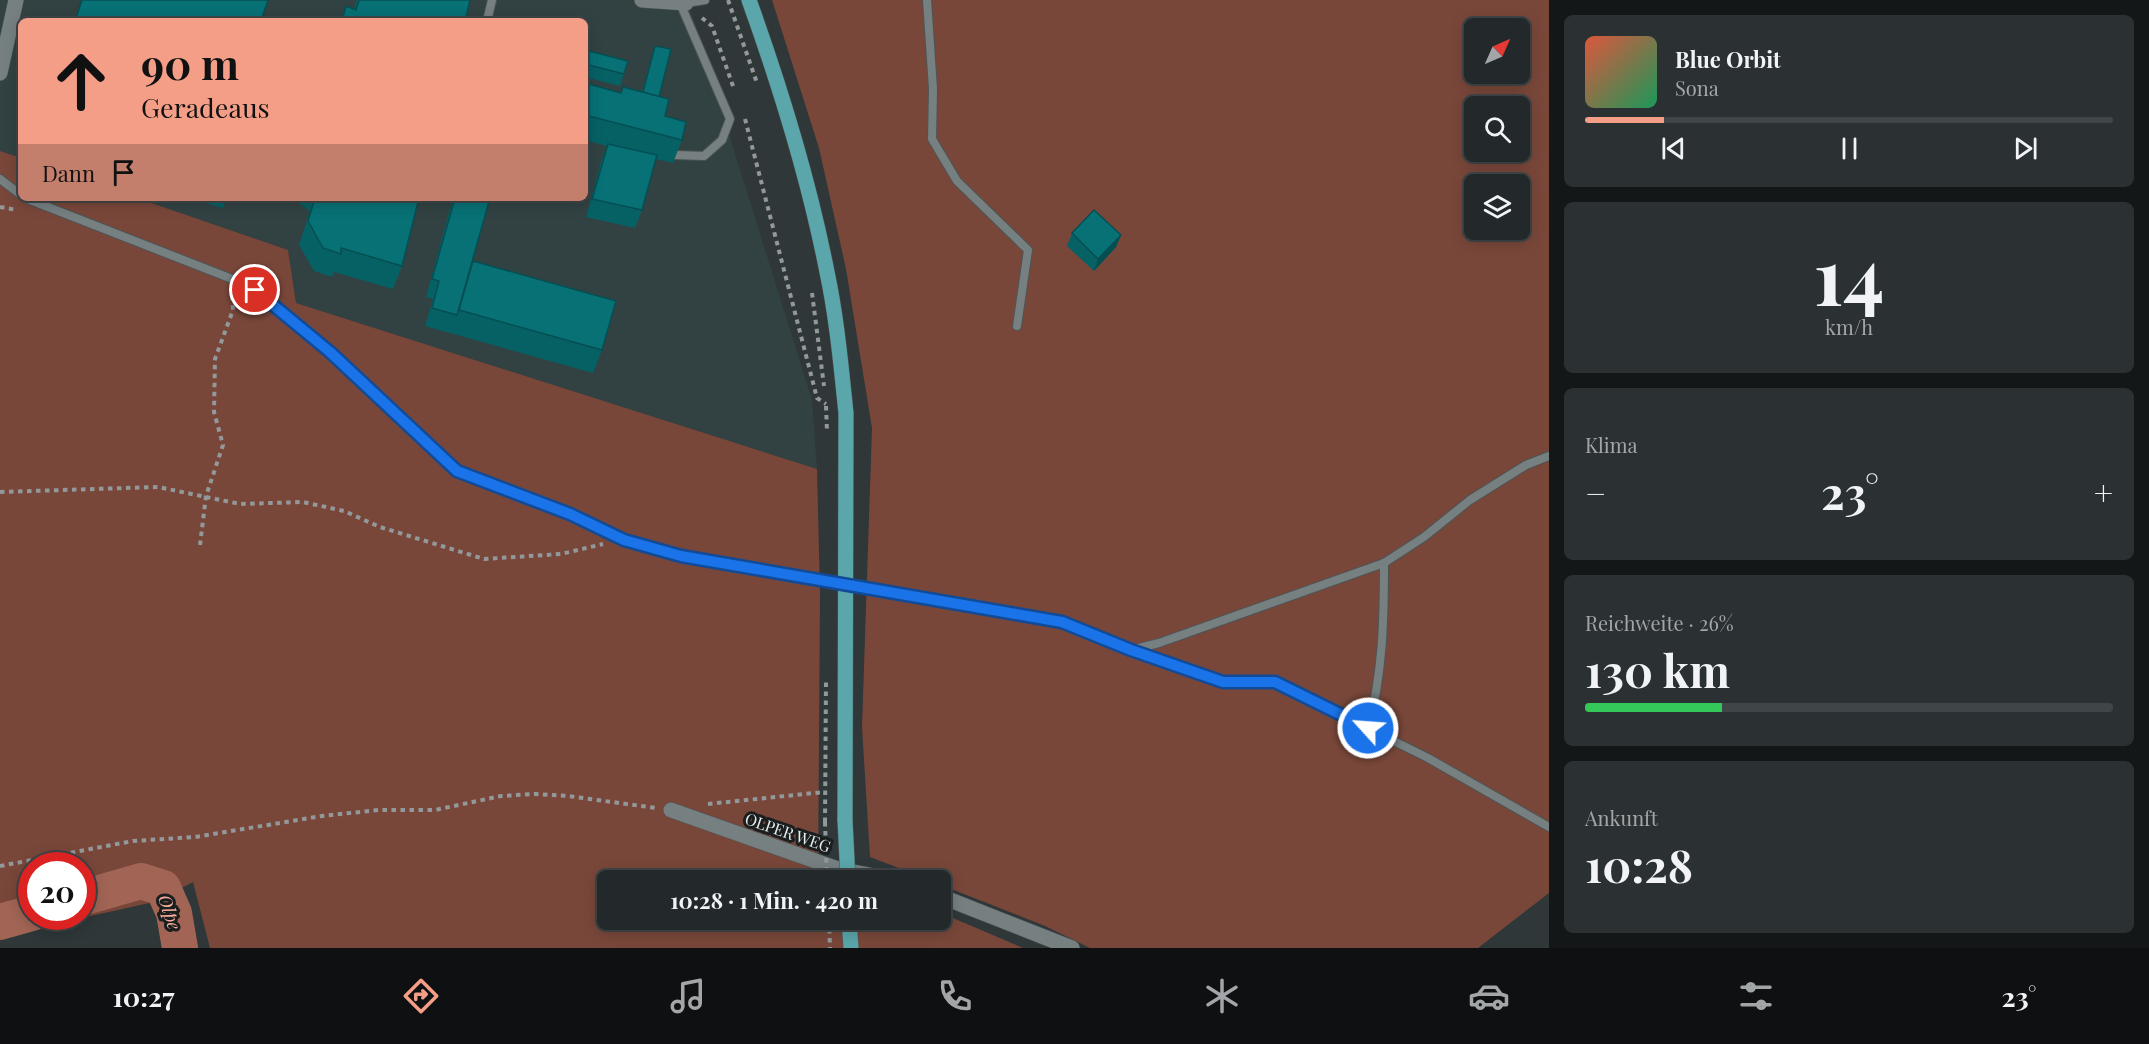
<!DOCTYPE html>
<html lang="de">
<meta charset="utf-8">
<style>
body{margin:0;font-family:"Playfair Display",serif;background:#2b3132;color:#f1f3f6;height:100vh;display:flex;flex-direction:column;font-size:22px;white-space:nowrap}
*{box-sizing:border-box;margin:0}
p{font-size:20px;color:#a3a6a8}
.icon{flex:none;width:33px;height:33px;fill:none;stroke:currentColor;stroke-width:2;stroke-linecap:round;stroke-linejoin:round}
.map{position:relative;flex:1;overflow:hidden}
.sheet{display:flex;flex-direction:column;gap:15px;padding:15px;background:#131717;width:600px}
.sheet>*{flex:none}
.banner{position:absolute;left:18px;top:18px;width:570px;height:183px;border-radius:9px;box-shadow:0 3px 15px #0003,0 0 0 2px #404547;background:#f49e88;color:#111;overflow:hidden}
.needle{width:39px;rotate:45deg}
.fabs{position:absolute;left:1464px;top:18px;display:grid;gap:12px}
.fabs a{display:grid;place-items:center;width:66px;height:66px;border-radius:9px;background:#23292a;box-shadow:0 3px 15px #0003,0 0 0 2px #404547;font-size:30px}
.speed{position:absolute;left:18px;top:852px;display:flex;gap:12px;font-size:30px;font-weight:700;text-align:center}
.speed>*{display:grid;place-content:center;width:78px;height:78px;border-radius:50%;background:#23292a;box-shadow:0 3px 15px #0003,0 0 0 2px #404547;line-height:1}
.speed .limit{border:9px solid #d22;background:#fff;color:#111}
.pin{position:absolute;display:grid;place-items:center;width:51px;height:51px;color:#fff;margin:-26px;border:3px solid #fff;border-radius:50%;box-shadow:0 2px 6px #0007}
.me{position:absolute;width:66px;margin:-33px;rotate:296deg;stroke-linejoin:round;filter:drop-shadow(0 0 4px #0008)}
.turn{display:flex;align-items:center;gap:21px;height:126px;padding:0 24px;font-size:27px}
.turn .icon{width:78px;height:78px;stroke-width:2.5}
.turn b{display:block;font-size:42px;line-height:51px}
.then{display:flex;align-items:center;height:57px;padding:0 24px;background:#0003;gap:12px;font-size:22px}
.big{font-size:45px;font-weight:700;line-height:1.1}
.sheet .widget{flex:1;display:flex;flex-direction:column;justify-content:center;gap:9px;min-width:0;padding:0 21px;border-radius:9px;background:#2b3132}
.sheet .dial{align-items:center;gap:0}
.dial b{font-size:78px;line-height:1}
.song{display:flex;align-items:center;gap:18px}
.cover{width:72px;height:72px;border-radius:9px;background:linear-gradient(135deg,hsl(10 70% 55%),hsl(150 70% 35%))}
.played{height:6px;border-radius:3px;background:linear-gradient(90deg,#f49e88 15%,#404547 15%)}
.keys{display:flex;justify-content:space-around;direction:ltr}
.heat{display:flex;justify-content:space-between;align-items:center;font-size:33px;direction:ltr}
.charge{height:9px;border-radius:4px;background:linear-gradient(90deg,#34c759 26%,#404547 0)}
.trip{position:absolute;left:597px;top:870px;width:354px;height:60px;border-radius:9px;background:#23292a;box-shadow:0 3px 15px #0003,0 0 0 2px #404547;font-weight:700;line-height:60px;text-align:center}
.tab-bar{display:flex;height:96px;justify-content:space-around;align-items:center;background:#0e1011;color:#a3a6a8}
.tab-bar .icon{width:42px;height:42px}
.tab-bar .on{color:#f49e88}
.tab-bar b{font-size:27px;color:#f1f3f6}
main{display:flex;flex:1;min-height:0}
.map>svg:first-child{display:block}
.built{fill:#324242}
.green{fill:#79473a;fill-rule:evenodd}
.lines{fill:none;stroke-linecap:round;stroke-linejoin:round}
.river{stroke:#a26555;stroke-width:36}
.service-casing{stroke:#4d5455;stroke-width:10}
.minor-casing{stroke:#4d5455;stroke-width:16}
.primary-casing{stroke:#4d5455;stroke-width:16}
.path{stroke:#93999a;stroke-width:4;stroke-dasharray:4.5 4.5;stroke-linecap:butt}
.service{stroke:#768081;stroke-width:8}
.minor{stroke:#768081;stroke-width:15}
.primary{stroke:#5aa6aa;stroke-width:15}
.service-bridge-casing{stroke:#4d5455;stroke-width:10;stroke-linecap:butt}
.primary-bridge-casing{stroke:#4d5455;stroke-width:16;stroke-linecap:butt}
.path-bridge{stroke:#93999a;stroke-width:4;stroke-dasharray:4.5 4.5;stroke-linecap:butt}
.service-bridge{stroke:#768081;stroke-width:8}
.primary-bridge{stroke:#5aa6aa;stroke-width:15}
.wall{fill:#066165}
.shaded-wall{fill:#054f53}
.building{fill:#077176;stroke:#054f53;stroke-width:1.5}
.route-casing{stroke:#114b97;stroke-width:15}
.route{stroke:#1a73e8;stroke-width:10}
.labels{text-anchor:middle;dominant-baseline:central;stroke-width:6;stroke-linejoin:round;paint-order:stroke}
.street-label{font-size:16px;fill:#e7eced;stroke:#1a1e1e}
.water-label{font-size:18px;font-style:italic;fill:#f6ad9a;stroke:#1a1e1e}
</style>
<main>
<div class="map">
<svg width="1549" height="948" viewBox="0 0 1549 948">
<rect width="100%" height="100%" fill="#2f3738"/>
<path class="built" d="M0 0H687L812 400 817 469 296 303 288 250 137 198H585V21H21V158L0 151Z"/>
<g class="green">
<path d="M772 0H1549V893L1478 948H1090L1045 926 941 885 940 880H930L870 857 862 727 872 428 846 269 819 148ZM1474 28H1520V74H1474ZM1474 106H1520V152H1474ZM1474 184H1520V230H1474Z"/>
<path d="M0 151 21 158V198H137L288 250 296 303 817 469 820 594 818 880H608V920H940L941 913 1023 948H210L193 882 154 902 0 936ZM32 866H82V916H32Z"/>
</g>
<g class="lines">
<g class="river">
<path d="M82 898 141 881 163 888 174 913 180 948"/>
<path d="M0 922 32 913"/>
</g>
<g class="service-casing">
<g id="service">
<path d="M927 0 933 89 932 139 957 181 1028 250 1017 326"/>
<path d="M686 3 705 0"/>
<path d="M487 21 492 0"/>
<path d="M676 155 704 156 722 140 730 119 680 3"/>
<path d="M0 179 21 195"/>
<path d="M25 198 250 286 330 352 457 471 570 514 624 540 681 556"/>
<path d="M1062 622 1131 650 1159 643 1384 563 1424 537 1470 500 1526 465 1549 456"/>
<path d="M1131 650 1223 682H1275L1428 758 1549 827"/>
<path d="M1368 728C1383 673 1384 619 1384 563"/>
</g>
</g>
<g class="minor-casing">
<g id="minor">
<path d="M642 0 686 3"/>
<path d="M0 73 16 0"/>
<path d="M671 810 838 869 895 880"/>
<path d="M940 896 1072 948"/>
</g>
</g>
<g class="primary-casing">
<g id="primary">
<path d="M749 0C781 89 809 180 827 272 837 319 841 366 846 413L845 820"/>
<path d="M849 920 851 948"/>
</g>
</g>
<g class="path">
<path d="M728 0 757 83"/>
<path d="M702 18 712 26 734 89"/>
<path d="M745 119 817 398 826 404"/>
<path d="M0 207 17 210"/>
<path d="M812 293 824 386"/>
<path d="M826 406 827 431"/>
<path d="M0 492 158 487 240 504 303 502 344 511 380 527 484 559 561 554 603 544"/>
<path d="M200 545 206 496 223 445 214 412 215 359 233 310 232 292"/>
<path d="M708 804 824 792"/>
<path d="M825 822 826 679"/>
<path d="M0 866 133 841 195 837 322 816 378 810H435L501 796 535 794 568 796 656 808"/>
<path d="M829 920 830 948"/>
</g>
<use href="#service" class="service"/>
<use href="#minor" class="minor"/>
<use href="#primary" class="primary"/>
<g class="service-bridge-casing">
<path id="service-bridge" d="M681 556 1062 622"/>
</g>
<g class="primary-bridge-casing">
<path id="primary-bridge" d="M845 820 848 880"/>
</g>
<path class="path-bridge" d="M825 822 827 880"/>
<use href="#service-bridge" class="service-bridge"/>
<use href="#primary-bridge" class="primary-bridge"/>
</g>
<g class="wall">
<path d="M357 0H470L465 21H340L346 6 354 9Z"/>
<path d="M655 46 659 97 665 116 682 140 673 163 656 159 642 210 635 228 586 217 601 162 607 146 585 140V83L621 93 642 92Z"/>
<path d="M585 50 624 74 620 86 585 77Z"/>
<path d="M186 198H227L223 208Z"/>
<path d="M298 198H419L402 266 393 289 334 272 332 277 314 271 299 245 310 211 297 202Z"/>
<path d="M453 198H490L471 267 602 350 593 373 425 326 433 299 426 297Z"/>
<path d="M1072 233 1121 235 1116 247 1094 271 1067 246Z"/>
</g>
<path class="shaded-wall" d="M1121 235 1116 247 1094 271 1098 259Z"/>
<g class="building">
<path d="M82 0H268L261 21H75Z"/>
<path d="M359 0H470L465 21H342L346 6 356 10Z"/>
<path d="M655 46 671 49 659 97 643 92Z"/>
<path d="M585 50 628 61 624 74 585 64Z"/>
<path d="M585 83 621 93 623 87 669 99 665 116 686 122 682 140 585 115Z"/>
<path d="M608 144 657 155 642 210 592 199Z"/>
<path d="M315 198H419L402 266 341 248V254L323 248 308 221Z"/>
<path d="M455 198H490L457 315 432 308 439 281 432 279Z"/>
<path d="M1094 210 1121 235 1098 259 1072 233Z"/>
<path d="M473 261 616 301 602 350 459 310Z"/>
</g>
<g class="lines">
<g class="route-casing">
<path id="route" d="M255 290 330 352 457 471 570 514 624 540 681 556 1062 622 1131 650 1223 682H1275L1368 728"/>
</g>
<use href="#route" class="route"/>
</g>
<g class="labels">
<g class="street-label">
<text transform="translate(788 832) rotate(19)">OLPER WEG</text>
</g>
<g class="water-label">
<text transform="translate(170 912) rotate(72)">Olpe</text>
</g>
</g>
</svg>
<div class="fabs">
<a><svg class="needle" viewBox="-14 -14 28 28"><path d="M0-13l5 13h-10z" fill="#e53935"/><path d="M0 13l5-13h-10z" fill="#a3a6a8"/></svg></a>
<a><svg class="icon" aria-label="search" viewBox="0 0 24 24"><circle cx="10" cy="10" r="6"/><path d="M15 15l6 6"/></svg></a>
<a><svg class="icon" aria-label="layers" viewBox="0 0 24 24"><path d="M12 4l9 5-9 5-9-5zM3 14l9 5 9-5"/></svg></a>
</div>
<div class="speed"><div class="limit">20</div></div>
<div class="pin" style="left:255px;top:290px;background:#d93025"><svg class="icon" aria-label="arrive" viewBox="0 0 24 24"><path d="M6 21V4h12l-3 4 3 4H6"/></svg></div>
<svg class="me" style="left:1368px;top:728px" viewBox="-20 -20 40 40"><circle r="17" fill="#1a73e8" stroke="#fff" stroke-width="3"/><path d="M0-11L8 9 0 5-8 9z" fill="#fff"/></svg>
<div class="trip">10:28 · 1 Min. · 420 m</div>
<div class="banner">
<div class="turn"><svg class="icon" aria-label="ahead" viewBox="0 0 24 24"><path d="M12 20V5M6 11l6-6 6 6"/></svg><div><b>90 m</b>Geradeaus</div></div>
<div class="then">Dann<svg class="icon" aria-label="arrive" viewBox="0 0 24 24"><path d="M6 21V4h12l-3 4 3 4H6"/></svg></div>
</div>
</div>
<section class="sheet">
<div class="widget">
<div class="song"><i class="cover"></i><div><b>Blue Orbit</b><p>Sona</p></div></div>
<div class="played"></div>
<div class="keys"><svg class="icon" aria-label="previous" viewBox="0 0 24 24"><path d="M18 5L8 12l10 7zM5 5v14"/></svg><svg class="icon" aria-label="pause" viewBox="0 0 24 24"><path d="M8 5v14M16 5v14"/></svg><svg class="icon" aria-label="next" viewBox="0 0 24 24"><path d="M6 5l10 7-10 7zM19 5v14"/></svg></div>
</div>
<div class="widget dial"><b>14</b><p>km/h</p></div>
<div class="widget"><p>Klima</p>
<div class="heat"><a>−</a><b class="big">23°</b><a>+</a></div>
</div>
<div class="widget"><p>Reichweite · 26%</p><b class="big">130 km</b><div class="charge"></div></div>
<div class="widget"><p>Ankunft</p><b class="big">10:28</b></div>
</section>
</main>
<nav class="tab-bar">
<b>10:27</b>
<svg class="icon on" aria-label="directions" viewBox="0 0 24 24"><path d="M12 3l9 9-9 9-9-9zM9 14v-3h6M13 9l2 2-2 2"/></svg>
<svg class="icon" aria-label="music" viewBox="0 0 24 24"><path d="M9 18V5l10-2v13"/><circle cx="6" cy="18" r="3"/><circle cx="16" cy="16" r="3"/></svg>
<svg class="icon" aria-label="phone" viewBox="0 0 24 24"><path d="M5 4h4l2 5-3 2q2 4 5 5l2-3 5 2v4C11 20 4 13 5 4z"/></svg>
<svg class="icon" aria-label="climate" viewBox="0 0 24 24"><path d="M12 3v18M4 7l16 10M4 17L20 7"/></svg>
<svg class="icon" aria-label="car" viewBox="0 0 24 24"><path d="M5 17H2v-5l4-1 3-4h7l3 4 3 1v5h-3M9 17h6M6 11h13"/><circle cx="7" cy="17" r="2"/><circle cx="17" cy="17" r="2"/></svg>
<svg class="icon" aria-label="filters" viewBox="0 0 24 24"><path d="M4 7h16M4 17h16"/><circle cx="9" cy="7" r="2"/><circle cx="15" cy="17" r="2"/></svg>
<b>23°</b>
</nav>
